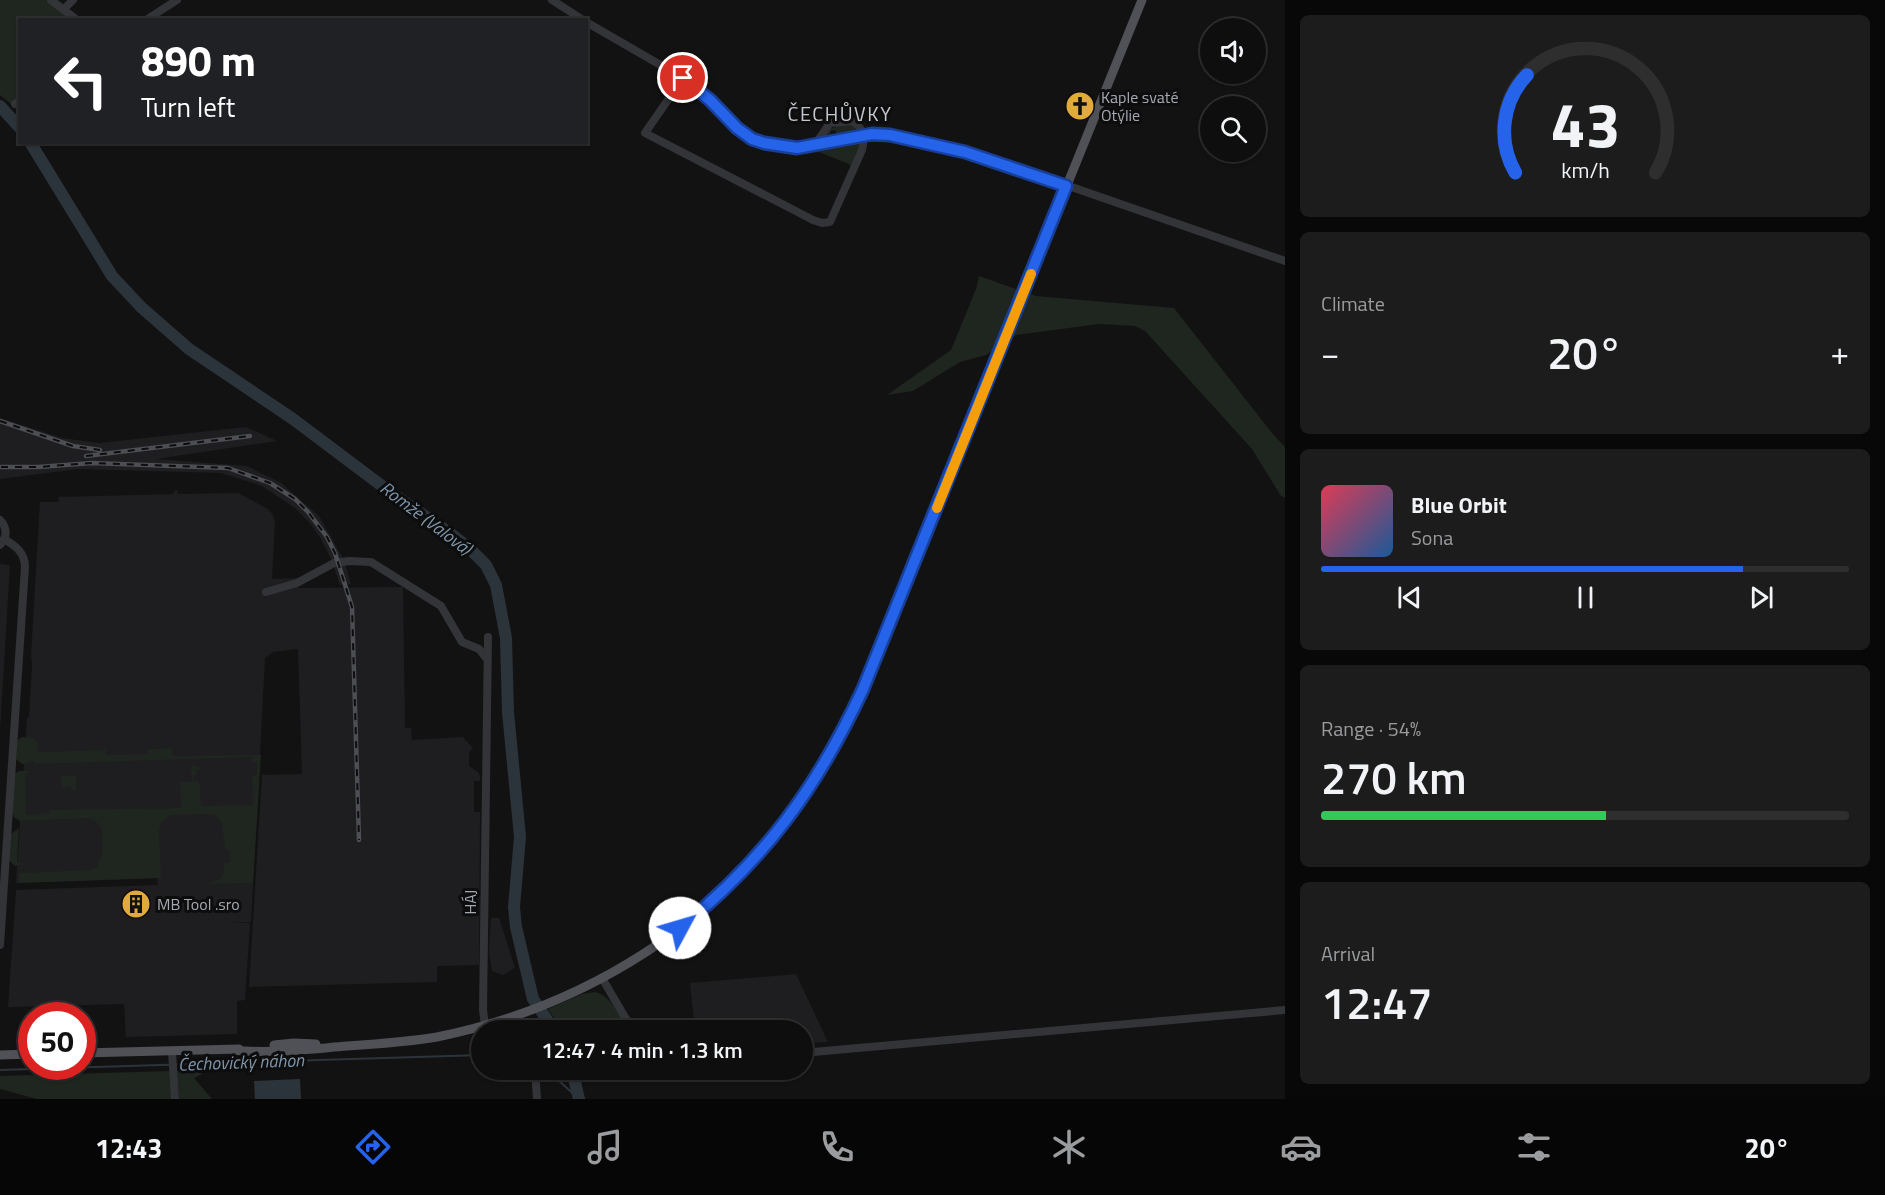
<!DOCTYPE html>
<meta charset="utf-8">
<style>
body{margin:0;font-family:"Titillium Web",sans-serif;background:#1c1c1c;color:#f1f3f6;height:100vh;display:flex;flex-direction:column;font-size:22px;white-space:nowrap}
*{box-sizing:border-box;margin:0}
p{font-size:20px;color:#9b9c9e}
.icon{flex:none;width:33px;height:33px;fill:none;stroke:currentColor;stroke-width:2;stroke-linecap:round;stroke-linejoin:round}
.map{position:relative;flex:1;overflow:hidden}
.drawer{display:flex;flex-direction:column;gap:15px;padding:15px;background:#080808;width:600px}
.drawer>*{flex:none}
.banner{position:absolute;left:18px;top:18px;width:570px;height:126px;border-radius:0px;box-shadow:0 2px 4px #0004,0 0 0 2px #2e2e2e;background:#202124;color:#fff;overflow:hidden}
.fabs{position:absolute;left:1200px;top:18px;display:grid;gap:12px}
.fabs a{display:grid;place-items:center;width:66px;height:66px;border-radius:50%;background:#0e0e0e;box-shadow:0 2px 4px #0004,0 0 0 2px #2e2e2e;font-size:30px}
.speed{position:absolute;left:18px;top:1002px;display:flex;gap:12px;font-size:30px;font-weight:700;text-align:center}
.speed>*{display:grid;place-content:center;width:78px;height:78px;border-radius:50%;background:#0e0e0e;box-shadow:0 2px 4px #0004,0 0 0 2px #2e2e2e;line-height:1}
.speed .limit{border:9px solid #d22;background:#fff;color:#111}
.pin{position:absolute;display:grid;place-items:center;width:51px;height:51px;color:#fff;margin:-26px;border:3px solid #fff;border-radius:50%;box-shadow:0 2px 6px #0007}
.me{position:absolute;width:66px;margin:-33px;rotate:51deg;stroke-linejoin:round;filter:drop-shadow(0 0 4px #0008)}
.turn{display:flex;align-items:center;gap:21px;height:126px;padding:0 24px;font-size:27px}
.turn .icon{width:78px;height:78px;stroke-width:2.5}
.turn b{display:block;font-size:42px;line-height:51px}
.big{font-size:45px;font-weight:600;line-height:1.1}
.drawer .tile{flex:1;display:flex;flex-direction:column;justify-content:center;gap:9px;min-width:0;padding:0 21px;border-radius:9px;background:#1c1c1c}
.drawer .dial{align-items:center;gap:0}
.dial svg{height:156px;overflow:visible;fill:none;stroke:#2e2e2e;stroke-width:7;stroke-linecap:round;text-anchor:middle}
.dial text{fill:#f1f3f6;stroke:none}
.song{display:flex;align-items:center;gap:18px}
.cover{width:72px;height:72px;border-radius:9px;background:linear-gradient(135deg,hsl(350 70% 55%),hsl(210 70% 35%))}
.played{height:6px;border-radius:3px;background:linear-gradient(90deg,#2563eb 80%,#2e2e2e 80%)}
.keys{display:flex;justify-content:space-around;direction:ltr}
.heat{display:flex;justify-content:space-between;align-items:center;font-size:33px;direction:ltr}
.charge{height:9px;border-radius:4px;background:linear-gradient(90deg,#34c759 54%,#2e2e2e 0)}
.trip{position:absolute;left:471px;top:1020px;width:342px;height:60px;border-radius:30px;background:#0e0e0e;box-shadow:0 2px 4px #0004,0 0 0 2px #2e2e2e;font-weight:600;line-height:60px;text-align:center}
.tabs{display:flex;height:96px;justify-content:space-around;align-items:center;background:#060606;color:#9b9c9e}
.tabs .icon{width:42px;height:42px}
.tabs .on{color:#2563eb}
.tabs b{font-size:27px;color:#f1f3f6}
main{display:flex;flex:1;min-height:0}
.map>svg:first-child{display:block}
.built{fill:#1e1e20}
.green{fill:#1f251f}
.water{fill:#2c343b}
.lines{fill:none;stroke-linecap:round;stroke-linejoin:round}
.stream{stroke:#2c343b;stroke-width:2}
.river{stroke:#2c343b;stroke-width:12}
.minor{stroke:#333438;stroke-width:8}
.major{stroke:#4f5157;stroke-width:9}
.rail-casing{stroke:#4c4e53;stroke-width:4.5}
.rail{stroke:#0d0d0e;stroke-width:2;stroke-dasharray:7;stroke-linecap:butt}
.route-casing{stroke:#184099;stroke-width:15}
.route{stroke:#2563eb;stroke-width:10}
.slow{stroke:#f59e0b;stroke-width:10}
.labels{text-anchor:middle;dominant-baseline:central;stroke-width:6;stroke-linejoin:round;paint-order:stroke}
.poi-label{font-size:16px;fill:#a5a9b2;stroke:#0d0d0e;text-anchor:start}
.street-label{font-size:16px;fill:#a5a9b2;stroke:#0d0d0e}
.water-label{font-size:18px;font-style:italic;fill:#7e96ab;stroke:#0d0d0e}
.quarter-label{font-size:20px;letter-spacing:1.5px;fill:#c5c8cf;stroke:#0d0d0e}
</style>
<main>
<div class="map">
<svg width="1285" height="1099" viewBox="0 0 1285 1099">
<rect width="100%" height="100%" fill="#121213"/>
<g class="built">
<path d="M0 418 62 438 99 443 246 427 277 441 156 459 247 466 281 483 319 516 344 560 351 584 340 585 332 561 321 539 309 522 295 508 262 486 221 473 78 469 0 479Z"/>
<path d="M177 490 178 494 238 493 268 509 273 515 275 522 272 579 297 578 298 588 403 587 405 728H411L412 740 463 737 473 748 469 752V766L478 772 480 776V781H474V812H480L479 965 437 966V982L249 987 262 775 302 774 298 649 273 652 265 658 251 922 230 923H250L245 1000 237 1001V1034L126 1037 124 1004 8 1007 16 890 158 885 157 878 16 883 27 718 29 717 32 665 31 655 40 502H59L58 497 174 494V491Z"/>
<path d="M0 564 10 565 0 730Z"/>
<path d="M491 918H499L515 968 503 975 492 971 489 952Z"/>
<path d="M796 974 828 1042 803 1043 802 1030H695L690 983Z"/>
</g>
<g class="green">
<path d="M0 0H46L72 19 20 20 19 98 11 104 0 95Z"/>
<path d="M848 122 856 128 854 133 837 135 835 130 831 131 830 136 826 133 831 128 836 127V124Z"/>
<path d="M858 140 861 142 852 170 849 164 819 152 804 154 803 150Z"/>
<path d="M979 276 1036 296 1174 308 1272 433 1285 447V498L1281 496 1252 449 1145 331 1135 326 1099 324 1016 335 986 355 960 362 913 391 887 395 951 350 976 289Z"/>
<path d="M22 737 34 738 37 742 38 752 106 750V755L148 754V749L172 748 173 756 261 755 253 883 206 884 220 879 224 872V863L230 862 229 850 225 849 222 823 215 815 207 814 171 815 161 822 159 831 161 874 160 878 19 883V873L92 870C104 864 104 841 101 828 99 823 94 821 90 818L20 821 14 817 12 812 14 774 19 771H29L30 772 25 775 26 815 49 813 50 810 181 808 180 782H192L191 765 199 767 200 770H196V775L193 776V781H197L200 785 201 806 253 805 252 776 257 774V762H252V757L35 764 34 761 22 764 16 759 17 741Z"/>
<path d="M61 776H76V790L71 791V786L62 788Z"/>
<path d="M19 828 17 862 26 864 15 866 9 860 11 834Z"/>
<path d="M595 992C610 995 622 1017 626 1030H563L548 1009 582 994Z"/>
<path d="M201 1070 202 1074 194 1078 212 1099H179L177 1071Z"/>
<path d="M170 1071 172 1099H37L0 1089V1076Z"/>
</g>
<path class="water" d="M300 1079 301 1099H255L254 1081Z"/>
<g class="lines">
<g class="stream">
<path d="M0 1070 482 1055"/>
<path d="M547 1070 579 1099"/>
</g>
<g class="river">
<path d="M0 106 20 128"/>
<path d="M30 142 112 276 141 307 189 349 293 419 390 492 451 534 469 548 486 565 496 585 506 638 508 712 520 837 514 907 516 927 533 999 554 1030"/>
<path d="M572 1070 579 1099"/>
</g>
<g class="minor">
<path d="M51 0 77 20"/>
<path d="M552 0 583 20"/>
<path d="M64 9 73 0"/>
<path d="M146 20 177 0"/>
<path d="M586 22 683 78 710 100 737 128 752 139 791 148 814 146 872 134 890 135 926 142 1005 164 1285 261"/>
<path d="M683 78 645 133 813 220 822 223 830 222 862 150C865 139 863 126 852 121L830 123 814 146"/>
<path d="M15 104 20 101"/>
<path d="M0 520C7 527 8 537 0 545"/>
<path d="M266 592 297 583 334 563 349 561 371 562 441 606 462 642 479 649 487 659"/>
<path d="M0 945 25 567C25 553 16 546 4 539"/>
<path d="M602 978 626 1019 637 1030"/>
<path d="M485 1025 483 1010 488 637"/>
<path d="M172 1052 175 1099"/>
<path d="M802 1053 1285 1010"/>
<path d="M535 1070 537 1099"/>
</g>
<g class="major">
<path d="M274 1045 294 1043 316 1044"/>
<path d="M233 1050C271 1054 310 1049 347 1046 377 1044 407 1042 437 1037 585 1007 720 923 805 797 827 763 846 727 863 689L1142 0"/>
<path d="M82 1053 239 1049"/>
<path d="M0 1055 32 1054"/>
</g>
<g class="rail-casing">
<g id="rail">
<path d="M0 421 73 446 100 450"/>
<path d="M86 456 250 436"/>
<path d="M1 467H38L92 463 228 468 270 483 295 499 308 512 327 537 335 553 352 607 359 840"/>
</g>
</g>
<use href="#rail" class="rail"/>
</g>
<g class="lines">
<g class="route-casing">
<path id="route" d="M680 928C765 859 817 788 863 689L1066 186 965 152 890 135 872 134 797 148 764 143 752 139 737 128 710 100 683 78"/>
</g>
<use href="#route" class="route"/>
<path class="slow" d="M937 508 1031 274"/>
</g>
<defs>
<g id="church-disc" transform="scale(1.5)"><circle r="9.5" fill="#e0aa3d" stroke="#0d0d0e"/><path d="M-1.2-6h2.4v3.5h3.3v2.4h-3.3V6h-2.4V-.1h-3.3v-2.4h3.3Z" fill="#111"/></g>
<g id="building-disc" transform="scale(1.5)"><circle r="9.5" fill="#e0aa3d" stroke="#0d0d0e"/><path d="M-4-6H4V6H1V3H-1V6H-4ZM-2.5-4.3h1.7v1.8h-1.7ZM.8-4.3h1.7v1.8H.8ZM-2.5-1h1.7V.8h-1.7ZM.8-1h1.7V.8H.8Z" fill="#111"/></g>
</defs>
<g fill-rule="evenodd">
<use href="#church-disc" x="1080" y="106"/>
<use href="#building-disc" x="136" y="904"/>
</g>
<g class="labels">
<g class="poi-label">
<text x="1101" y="97">Kaple svaté<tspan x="1101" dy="18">Otýlie</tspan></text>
<text x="157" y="904">MB Tool .sro</text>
</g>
<g class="street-label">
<text transform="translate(470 902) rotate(-90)">HÁJ</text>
</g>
<g class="water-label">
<text transform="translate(426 518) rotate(37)">Romže (Valová)</text>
<text transform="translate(241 1062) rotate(-2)">Čechovický náhon</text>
</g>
<g class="quarter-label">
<text x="840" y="113">ČECHŮVKY</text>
</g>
</g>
</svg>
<div class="fabs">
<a><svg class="icon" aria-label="sound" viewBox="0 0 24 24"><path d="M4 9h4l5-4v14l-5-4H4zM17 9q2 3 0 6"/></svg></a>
<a><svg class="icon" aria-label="search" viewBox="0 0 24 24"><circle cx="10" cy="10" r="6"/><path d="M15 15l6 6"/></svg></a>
</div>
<div class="speed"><div class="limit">50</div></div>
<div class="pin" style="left:683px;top:78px;background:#d93025"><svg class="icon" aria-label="arrive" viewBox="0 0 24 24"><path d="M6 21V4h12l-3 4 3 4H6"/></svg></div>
<svg class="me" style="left:680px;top:928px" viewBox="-20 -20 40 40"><circle r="19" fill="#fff"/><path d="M0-13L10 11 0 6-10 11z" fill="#2563eb"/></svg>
<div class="trip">12:47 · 4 min · 1.3 km</div>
<div class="banner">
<div class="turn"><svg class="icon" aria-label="left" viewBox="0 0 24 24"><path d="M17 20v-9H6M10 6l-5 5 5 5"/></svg><div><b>890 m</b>Turn left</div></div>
</div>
</div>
<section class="drawer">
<div class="tile dial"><svg viewBox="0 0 100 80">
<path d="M14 69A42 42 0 1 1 86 69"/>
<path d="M14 69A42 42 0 0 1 20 19" stroke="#2563eb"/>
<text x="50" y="56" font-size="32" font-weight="700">43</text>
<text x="50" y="72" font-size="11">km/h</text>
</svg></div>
<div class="tile"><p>Climate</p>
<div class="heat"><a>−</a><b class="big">20°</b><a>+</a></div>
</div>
<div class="tile">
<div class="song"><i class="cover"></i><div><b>Blue Orbit</b><p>Sona</p></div></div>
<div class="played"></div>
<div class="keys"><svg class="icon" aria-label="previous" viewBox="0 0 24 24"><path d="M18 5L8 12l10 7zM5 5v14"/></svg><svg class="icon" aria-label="pause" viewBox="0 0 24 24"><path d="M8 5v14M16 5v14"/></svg><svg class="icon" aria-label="next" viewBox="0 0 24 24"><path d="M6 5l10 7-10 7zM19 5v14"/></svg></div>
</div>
<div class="tile"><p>Range · 54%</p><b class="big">270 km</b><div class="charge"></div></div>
<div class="tile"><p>Arrival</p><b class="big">12:47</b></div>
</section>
</main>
<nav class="tabs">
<b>12:43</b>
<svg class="icon on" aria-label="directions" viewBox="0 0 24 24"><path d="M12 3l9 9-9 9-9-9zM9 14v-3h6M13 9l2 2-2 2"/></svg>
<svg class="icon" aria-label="music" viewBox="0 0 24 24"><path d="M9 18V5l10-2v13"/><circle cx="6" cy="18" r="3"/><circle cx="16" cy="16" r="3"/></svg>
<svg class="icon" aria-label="phone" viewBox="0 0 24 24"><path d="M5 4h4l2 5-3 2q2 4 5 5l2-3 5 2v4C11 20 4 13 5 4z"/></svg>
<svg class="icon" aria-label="climate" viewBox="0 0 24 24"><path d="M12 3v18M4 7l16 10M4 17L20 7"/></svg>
<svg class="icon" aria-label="car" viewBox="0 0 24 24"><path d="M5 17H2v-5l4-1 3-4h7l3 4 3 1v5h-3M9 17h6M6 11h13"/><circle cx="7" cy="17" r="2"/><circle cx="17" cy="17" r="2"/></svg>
<svg class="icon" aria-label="filters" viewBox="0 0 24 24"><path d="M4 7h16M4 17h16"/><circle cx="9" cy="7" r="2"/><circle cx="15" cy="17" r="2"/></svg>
<b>20°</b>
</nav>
